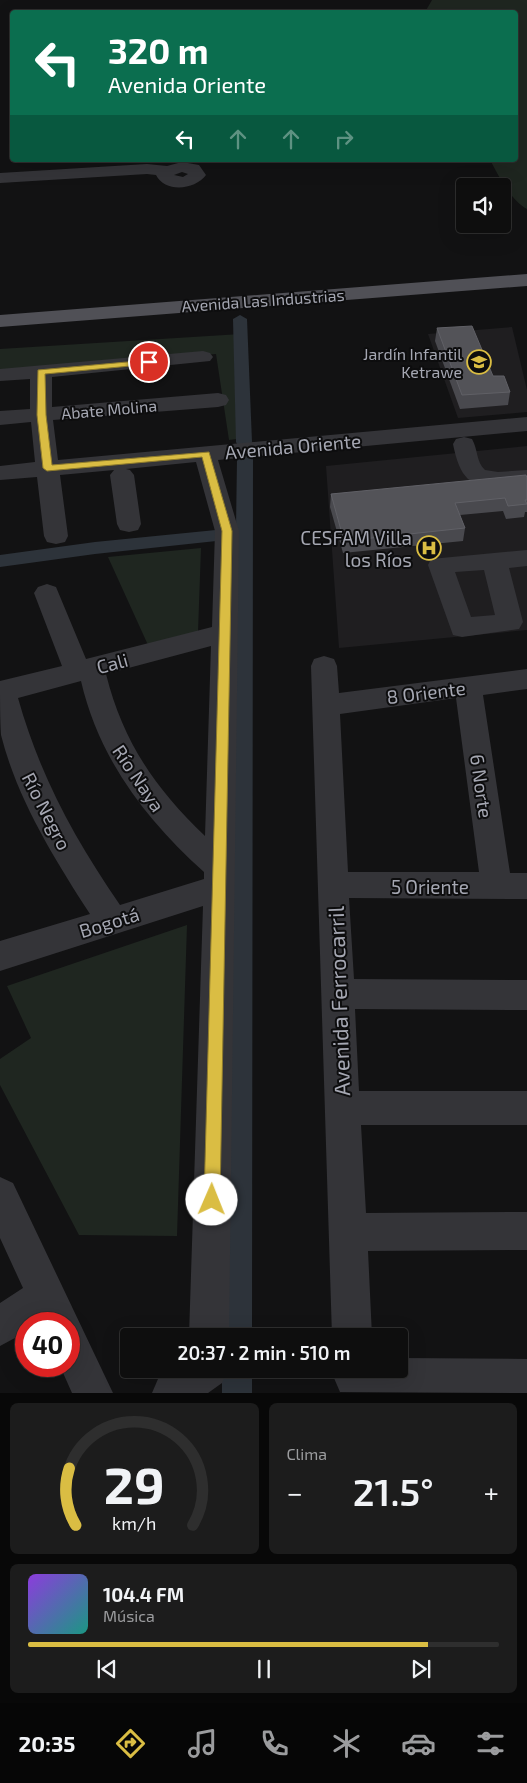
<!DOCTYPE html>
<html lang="es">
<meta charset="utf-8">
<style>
body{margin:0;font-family:"Exo 2",sans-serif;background:#1c1c1c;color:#f1f3f6;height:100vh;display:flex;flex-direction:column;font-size:19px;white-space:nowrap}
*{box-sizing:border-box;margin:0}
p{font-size:16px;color:#9b9c9e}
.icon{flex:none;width:28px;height:28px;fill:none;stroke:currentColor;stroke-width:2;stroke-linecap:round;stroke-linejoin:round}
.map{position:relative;height:1393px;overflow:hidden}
.panel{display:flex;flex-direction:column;gap:10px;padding:10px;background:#080808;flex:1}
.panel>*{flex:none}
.banner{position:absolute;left:10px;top:10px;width:508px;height:152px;border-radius:5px;box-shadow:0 5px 20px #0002,0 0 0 1px #2e2e2e;background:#0b6e4f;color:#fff;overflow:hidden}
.tools{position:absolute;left:456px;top:178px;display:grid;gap:10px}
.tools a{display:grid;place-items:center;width:55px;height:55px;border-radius:5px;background:#0e0e0e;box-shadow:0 5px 20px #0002,0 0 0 1px #2e2e2e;font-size:25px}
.speed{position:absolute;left:15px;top:1312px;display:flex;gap:10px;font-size:25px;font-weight:700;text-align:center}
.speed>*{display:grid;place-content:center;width:65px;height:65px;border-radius:50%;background:#0e0e0e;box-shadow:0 5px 20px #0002,0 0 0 1px #2e2e2e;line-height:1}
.speed .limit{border:8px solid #d22;background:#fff;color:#111}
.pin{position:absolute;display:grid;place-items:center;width:42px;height:42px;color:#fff;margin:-21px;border:2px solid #fff;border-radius:50%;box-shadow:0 1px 5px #0007}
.me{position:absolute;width:55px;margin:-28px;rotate:1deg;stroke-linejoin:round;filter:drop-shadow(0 0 4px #0008)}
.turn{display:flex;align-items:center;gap:18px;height:105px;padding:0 15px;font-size:22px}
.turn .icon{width:65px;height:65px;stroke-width:2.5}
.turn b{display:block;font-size:35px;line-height:42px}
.lanes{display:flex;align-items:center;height:48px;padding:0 15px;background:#0003;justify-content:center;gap:25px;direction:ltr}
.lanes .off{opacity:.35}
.big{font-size:38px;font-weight:600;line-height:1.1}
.panel .tile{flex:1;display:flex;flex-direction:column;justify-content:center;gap:8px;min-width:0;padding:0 18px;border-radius:8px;background:#1c1c1c}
.panel .dial{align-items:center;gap:0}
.dial svg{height:130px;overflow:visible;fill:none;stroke:#2e2e2e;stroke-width:7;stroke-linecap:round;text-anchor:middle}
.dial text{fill:#f1f3f6;stroke:none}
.song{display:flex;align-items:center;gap:15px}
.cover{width:60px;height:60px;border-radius:8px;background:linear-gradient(135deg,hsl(270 70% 55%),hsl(170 70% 35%))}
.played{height:5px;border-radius:2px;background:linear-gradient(90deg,#dabd43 85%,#2e2e2e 85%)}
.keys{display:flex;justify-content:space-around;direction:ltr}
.heat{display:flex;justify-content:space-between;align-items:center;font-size:28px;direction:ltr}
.panel .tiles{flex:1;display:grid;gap:10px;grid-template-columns:1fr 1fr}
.tile:last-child{grid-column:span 2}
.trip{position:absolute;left:120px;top:1328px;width:288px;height:50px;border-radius:5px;background:#0e0e0e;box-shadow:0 5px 20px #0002,0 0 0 1px #2e2e2e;font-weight:600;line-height:50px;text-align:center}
.dock{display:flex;height:80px;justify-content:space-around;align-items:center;background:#060606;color:#9b9c9e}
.dock .icon{width:35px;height:35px}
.dock .active{color:#dabd43}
.dock b{font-size:22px;color:#f1f3f6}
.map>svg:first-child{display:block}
.built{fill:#1f1e20}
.green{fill:#1f2620}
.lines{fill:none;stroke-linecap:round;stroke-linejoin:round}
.canal{fill:#2d333a;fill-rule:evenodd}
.minor{fill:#343438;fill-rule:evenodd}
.major{fill:#505056;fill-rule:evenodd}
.wall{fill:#49494e}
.building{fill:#535358;stroke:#606066}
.route{fill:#dabd43;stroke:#8e7b2c}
.labels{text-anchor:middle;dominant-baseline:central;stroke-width:4;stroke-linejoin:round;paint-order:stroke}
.far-street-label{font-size:16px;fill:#a5a7b2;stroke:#0d0d0e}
.far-poi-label{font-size:16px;fill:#a5a7b2;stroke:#0d0d0e;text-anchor:end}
.street-label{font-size:19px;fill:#a5a7b2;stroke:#0d0d0e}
.poi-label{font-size:19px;fill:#a5a7b2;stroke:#0d0d0e;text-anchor:end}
.near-street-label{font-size:22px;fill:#a5a7b2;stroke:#0d0d0e}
</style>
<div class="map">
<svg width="527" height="1393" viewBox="0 0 527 1393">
<rect width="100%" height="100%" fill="#121213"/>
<g class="built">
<path d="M512 327 527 390V412L458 418 428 334Z"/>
<path d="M527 446V630L339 648 326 466Z"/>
</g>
<g class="green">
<path d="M432 0H527V209C510 200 499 176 490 160H515V12H425Z"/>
<path d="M241 334 244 438 229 440 216 354 0 371V349Z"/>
<path d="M201 548 198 632 148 645 108 557Z"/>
<path d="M187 925 177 1236 79 1235 0 1085V1059L31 1038 7 986Z"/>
</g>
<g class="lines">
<g class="canal">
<path d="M240 315 247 319 252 442 250 446H238L236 442 233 319Z"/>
<path d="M245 454 251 455 253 459 252 1336H224L235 539 95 554 0 567V555L95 542 236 528 237 459 239 455Z"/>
<rect x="222" y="1369" width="30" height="24"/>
</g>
<g class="minor">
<path d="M182 162 199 165 206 175C195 190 165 193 156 175L147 174 0 183V173L147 164 167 166ZM182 172 188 174 183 177 174 175Z"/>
<path d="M203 351 210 353 213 357 210 361 52 377V407L218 393 226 395 229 400 226 405 218 407 53 420 58 460 527 417V431L218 460 239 531 229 1336H189L203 906 0 971V941L90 914C55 860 17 799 1 735 0 719 0 698 0 681L62 666 34 593 38 587 47 584 56 587 86 659 212 627 215 531 196 462 126 469 130 470 134 475 141 524 138 530 129 532 120 530 117 524 110 475 114 470 60 475 68 536 65 542 56 544 47 542 44 536 37 477 0 480V466L35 462 31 422 0 425V411L30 409V379L0 381V369ZM211 646 205 836C155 788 123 742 106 674ZM81 681C99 759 146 820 204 872V879L120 905C74 838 40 776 18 698Z"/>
<path d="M464 437 472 439C478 449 476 462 485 470L498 472 527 470V484C483 487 463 495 453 444L456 439Z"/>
<path d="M527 550V566L509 568 523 622 519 629 462 637 453 635 428 565 431 559ZM484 570 495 615 471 617 455 572Z"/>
<path d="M324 656 334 659 337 666 339 693 527 669V689L483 695 510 873H527V899L349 898 354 979 527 980V1010L355 1009 359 1091H527V1125H361L366 1213 527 1212V1250L368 1251 372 1336H332L311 666 314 659ZM456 698 479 872H348L340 714Z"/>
<path d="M0 1177 13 1183 113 1393H72L60 1366H69V1324H26V1332L0 1346V1303L23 1288 0 1238Z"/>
<path d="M399 1358 527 1359V1393L340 1392 334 1378 337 1369H399Z"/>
<path d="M172 1369H228L222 1383 208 1393H152L158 1379Z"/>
</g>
<path class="major" d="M527 274V286L0 327V315Z"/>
</g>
<g class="wall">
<path d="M437 328 510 392 508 405 460 409 435 341Z"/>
<path d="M527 478V512H525L524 517 506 519 503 511 460 515 465 528 463 541 343 553 330 507 331 494Z"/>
</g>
<g class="building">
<path d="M472 326 493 376H504L510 392 462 395 437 328Z"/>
<path d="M526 475 527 478V500H525L527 504 508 506 505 498 455 503 465 528 344 541 331 494Z"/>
</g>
<path class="route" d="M149 360H152V364L45 374 46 415 52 465 209 452 232 531 220 1200 217 1205 212 1207 207 1205 204 1200 222 531 202 457 47 471 43 468 37 415 38 370Z"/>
<defs>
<g id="school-ring" transform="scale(1.25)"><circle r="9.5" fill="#0d0d0e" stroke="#dabd43" stroke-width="1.5"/><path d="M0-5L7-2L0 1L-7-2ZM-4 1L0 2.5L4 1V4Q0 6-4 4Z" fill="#dabd43"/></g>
<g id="hospital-ring" transform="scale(1.25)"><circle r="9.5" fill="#0d0d0e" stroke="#dabd43" stroke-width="1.5"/><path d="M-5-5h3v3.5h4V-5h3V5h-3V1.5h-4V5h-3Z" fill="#dabd43"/></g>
</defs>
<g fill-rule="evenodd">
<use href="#school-ring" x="479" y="362"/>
<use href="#hospital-ring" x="429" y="548"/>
</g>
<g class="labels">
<g class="far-street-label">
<text transform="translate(263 300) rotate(-4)">Avenida Las Industrias</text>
<text transform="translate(109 409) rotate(-5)">Abate Molina</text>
</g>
<g class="far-poi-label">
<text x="462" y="353">Jardín Infantil<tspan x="462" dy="18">Ketrawe</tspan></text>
</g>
<g class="street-label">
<text transform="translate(293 446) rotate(-5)">Avenida Oriente</text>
<text transform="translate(112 663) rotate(-15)">Cali</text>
<text transform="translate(426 692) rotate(-7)">8 Oriente</text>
<text transform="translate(139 778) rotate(56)">Río Naya</text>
<text transform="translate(482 786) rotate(82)">6 Norte</text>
<text transform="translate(47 811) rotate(63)">Río Negro</text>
<text x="430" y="886">5 Oriente</text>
<text transform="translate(109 922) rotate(-17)">Bogotá</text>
</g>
<g class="poi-label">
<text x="412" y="537">CESFAM Villa<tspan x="412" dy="22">los Ríos</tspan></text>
</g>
<g class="near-street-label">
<text transform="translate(338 1001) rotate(-92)">Avenida Ferrocarril</text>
</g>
</g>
</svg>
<div class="tools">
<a><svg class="icon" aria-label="sound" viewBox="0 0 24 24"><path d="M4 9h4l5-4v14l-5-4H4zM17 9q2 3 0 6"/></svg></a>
</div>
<div class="speed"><div class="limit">40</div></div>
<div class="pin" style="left:149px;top:362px;background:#d93025"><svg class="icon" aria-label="arrive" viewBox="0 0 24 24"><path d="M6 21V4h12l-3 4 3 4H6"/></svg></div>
<svg class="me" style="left:212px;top:1200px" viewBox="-20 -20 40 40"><circle r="19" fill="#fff"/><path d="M0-13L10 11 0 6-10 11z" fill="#dabd43"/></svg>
<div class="trip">20:37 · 2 min · 510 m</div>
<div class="banner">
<div class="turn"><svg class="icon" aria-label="left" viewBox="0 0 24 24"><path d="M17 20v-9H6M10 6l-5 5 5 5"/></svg><div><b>320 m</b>Avenida Oriente</div></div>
<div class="lanes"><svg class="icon" aria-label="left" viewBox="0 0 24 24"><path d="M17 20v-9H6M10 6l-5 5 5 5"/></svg><svg class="icon off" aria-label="ahead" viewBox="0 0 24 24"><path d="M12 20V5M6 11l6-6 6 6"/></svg><svg class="icon off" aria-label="ahead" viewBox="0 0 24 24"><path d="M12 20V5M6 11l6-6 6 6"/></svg><svg class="icon off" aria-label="right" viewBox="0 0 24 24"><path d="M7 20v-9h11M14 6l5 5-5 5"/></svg></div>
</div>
</div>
<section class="panel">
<div class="tiles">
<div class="tile dial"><svg viewBox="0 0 100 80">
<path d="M14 69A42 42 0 1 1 86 69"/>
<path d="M14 69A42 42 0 0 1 10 34" stroke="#dabd43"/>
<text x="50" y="56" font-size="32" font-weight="700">29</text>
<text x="50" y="72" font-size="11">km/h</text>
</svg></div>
<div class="tile"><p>Clima</p>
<div class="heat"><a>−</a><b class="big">21.5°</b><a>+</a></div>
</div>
<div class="tile">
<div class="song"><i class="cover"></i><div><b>104.4 FM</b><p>Música</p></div></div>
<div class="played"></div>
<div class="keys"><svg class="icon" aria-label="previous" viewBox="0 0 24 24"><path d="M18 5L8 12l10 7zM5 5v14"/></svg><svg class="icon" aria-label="pause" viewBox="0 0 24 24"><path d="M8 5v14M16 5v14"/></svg><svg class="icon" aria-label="next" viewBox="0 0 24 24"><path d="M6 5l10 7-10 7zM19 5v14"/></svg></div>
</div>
</div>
</section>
<nav class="dock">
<b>20:35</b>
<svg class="icon active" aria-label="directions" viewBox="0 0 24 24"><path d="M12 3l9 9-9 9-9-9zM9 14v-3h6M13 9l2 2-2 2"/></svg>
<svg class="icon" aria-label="music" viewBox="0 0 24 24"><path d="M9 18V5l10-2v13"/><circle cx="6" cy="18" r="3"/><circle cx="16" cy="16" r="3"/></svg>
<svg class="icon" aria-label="phone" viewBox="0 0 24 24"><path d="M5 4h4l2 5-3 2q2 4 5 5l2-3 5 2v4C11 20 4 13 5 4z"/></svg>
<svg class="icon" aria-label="climate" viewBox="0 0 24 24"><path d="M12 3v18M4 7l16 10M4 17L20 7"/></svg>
<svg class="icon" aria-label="car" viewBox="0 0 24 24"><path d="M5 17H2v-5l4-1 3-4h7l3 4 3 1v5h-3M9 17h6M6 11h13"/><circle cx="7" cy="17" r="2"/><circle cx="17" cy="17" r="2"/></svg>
<svg class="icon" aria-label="filters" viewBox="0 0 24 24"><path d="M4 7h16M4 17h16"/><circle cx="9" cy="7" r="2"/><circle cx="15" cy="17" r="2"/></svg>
</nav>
